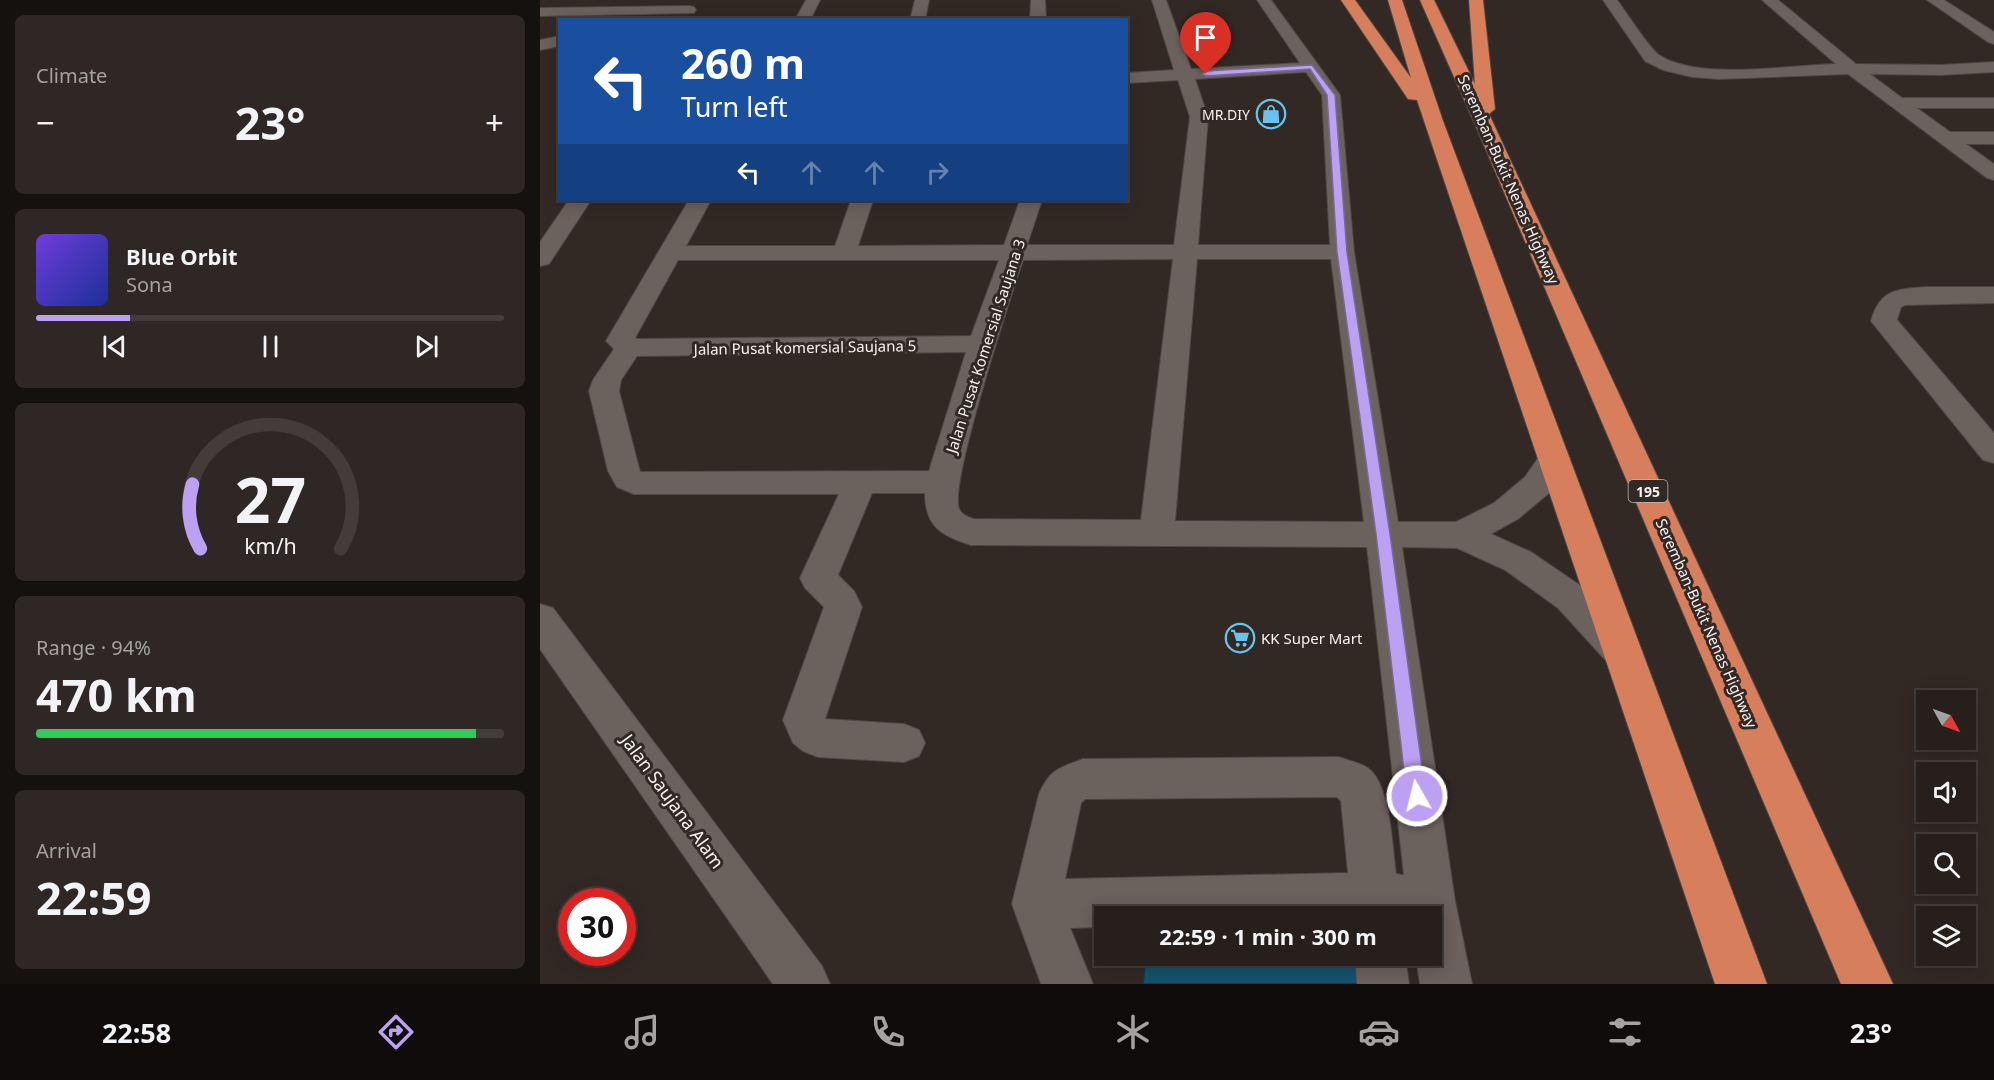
<!DOCTYPE html>
<meta charset="utf-8">
<style>
body{margin:0;font-family:"Noto Sans",sans-serif;background:#2e2725;color:#f1f3f6;height:100vh;display:flex;flex-direction:column;font-size:22px;white-space:nowrap}
*{box-sizing:border-box;margin:0}
p{font-size:20px;color:#a4a2a3}
.icon{flex:none;width:33px;height:33px;fill:none;stroke:currentColor;stroke-width:2;stroke-linecap:round;stroke-linejoin:round}
.map{position:relative;flex:1;overflow:hidden}
.drawer{display:flex;flex-direction:column;gap:15px;padding:15px;background:#15110f;width:540px}
.drawer>*{flex:none}
.top-card{position:absolute;left:18px;top:18px;width:570px;height:183px;border-radius:0px;box-shadow:0 3px 15px #0003,0 0 0 2px #423d3b;background:#1a4fa0;color:#fff;overflow:hidden}
.needle{width:39px;rotate:130deg}
.controls{position:absolute;left:1376px;top:690px;display:grid;gap:12px}
.controls a{display:grid;place-items:center;width:60px;height:60px;border-radius:0px;background:#261f1c;box-shadow:0 3px 15px #0003,0 0 0 2px #423d3b;font-size:30px}
.speed{position:absolute;left:18px;top:888px;display:flex;gap:12px;font-size:30px;font-weight:700;text-align:center}
.speed>*{display:grid;place-content:center;width:78px;height:78px;border-radius:50%;background:#261f1c;box-shadow:0 3px 15px #0003,0 0 0 2px #423d3b;line-height:1}
.speed .limit{border:9px solid #d22;background:#fff;color:#111}
.pin{position:absolute;display:grid;place-items:center;width:51px;height:51px;color:#fff;margin:-62px -26px;border-radius:50% 50% 50% 0;rotate:-45deg;box-shadow:0 0 6px #0007}
.pin .icon{rotate:45deg}
.me{position:absolute;width:66px;margin:-33px;rotate:352deg;stroke-linejoin:round;filter:drop-shadow(0 0 4px #0008)}
.turn{display:flex;align-items:center;gap:21px;height:126px;padding:0 24px;font-size:27px}
.turn .icon{width:78px;height:78px;stroke-width:2.5}
.turn b{display:block;font-size:42px;line-height:51px}
.lanes{display:flex;align-items:center;height:57px;padding:0 24px;background:#0003;justify-content:center;gap:30px;direction:ltr}
.lanes .off{opacity:.35}
.big{font-size:45px;font-weight:700;line-height:1.1}
.drawer .widget{flex:1;display:flex;flex-direction:column;justify-content:center;gap:9px;min-width:0;padding:0 21px;border-radius:9px;background:#2e2725}
.drawer .dial{align-items:center;gap:0}
.dial svg{height:156px;overflow:visible;fill:none;stroke:#423d3b;stroke-width:7;stroke-linecap:round;text-anchor:middle}
.dial text{fill:#f1f3f6;stroke:none}
.song{display:flex;align-items:center;gap:18px}
.cover{width:72px;height:72px;border-radius:9px;background:linear-gradient(135deg,hsl(260 70% 55%),hsl(230 70% 35%))}
.played{height:6px;border-radius:3px;background:linear-gradient(90deg,#bca0f2 20%,#423d3b 20%)}
.keys{display:flex;justify-content:space-around;direction:ltr}
.heat{display:flex;justify-content:space-between;align-items:center;font-size:33px;direction:ltr}
.charge{height:9px;border-radius:4px;background:linear-gradient(90deg,#34c759 94%,#423d3b 0)}
.trip{position:absolute;left:554px;top:906px;width:348px;height:60px;border-radius:0px;background:#261f1c;box-shadow:0 3px 15px #0003,0 0 0 2px #423d3b;font-weight:700;line-height:60px;text-align:center}
.menu{display:flex;height:96px;justify-content:space-around;align-items:center;background:#0f0c0b;color:#a4a2a3}
.menu .icon{width:42px;height:42px}
.menu .current{color:#bca0f2}
.menu b{font-size:27px;color:#f1f3f6}
main{display:flex;flex:1;min-height:0}
.map>svg:first-child{display:block}
.building{fill:#15526c;stroke:#0f394c;stroke-width:1.5}
.lines{fill:none;stroke-linecap:round;stroke-linejoin:round}
.minor-casing{stroke:#4f4744;stroke-width:2}
.highway-casing{stroke:#4f4744;stroke-width:2}
.minor{fill:#6b615d;fill-rule:evenodd}
.highway{fill:#d77e5c;fill-rule:evenodd}
.route{fill:#bca0f2;stroke:#7a689d;stroke-width:1.5}
.labels{text-anchor:middle;dominant-baseline:central;stroke-width:6;stroke-linejoin:round;paint-order:stroke}
.far-poi-label{font-size:14px;fill:#f8f2f0;stroke:#322925;text-anchor:end}
.shield{fill:#322925;stroke:#bdb6b3;stroke-width:1.5}
.shield-label{font-size:14px;font-weight:bold;fill:#f8f2f0}
.street-label{font-size:15px;fill:#f8f2f0;stroke:#322925}
.poi-label{font-size:15px;fill:#f8f2f0;stroke:#322925;text-anchor:start}
.near-street-label{font-size:18px;fill:#f8f2f0;stroke:#322925}
</style>
<main>
<section class="drawer">
<div class="widget"><p>Climate</p>
<div class="heat"><a>−</a><b class="big">23°</b><a>+</a></div>
</div>
<div class="widget">
<div class="song"><i class="cover"></i><div><b>Blue Orbit</b><p>Sona</p></div></div>
<div class="played"></div>
<div class="keys"><svg class="icon" aria-label="previous" viewBox="0 0 24 24"><path d="M18 5L8 12l10 7zM5 5v14"/></svg><svg class="icon" aria-label="pause" viewBox="0 0 24 24"><path d="M8 5v14M16 5v14"/></svg><svg class="icon" aria-label="next" viewBox="0 0 24 24"><path d="M6 5l10 7-10 7zM19 5v14"/></svg></div>
</div>
<div class="widget dial"><svg viewBox="0 0 100 80">
<path d="M14 69A42 42 0 1 1 86 69"/>
<path d="M14 69A42 42 0 0 1 10 36" stroke="#bca0f2"/>
<text x="50" y="56" font-size="32" font-weight="700">27</text>
<text x="50" y="72" font-size="11">km/h</text>
</svg></div>
<div class="widget"><p>Range · 94%</p><b class="big">470 km</b><div class="charge"></div></div>
<div class="widget"><p>Arrival</p><b class="big">22:59</b></div>
</section>
<div class="map">
<svg width="1454" height="984" viewBox="0 0 1454 984">
<rect width="100%" height="100%" fill="#322925"/>
<g class="building">
<path d="M611 909H832L833 916H610Z"/>
<path d="M606 956H815L817 978H835V984H603Z"/>
</g>
<g class="lines">
<g class="minor-casing">
<g id="minor">
<path d="M266 0H280L270 20H255Z"/>
<path d="M375 0H389L385 20H370Z"/>
<path d="M491 0H505L506 20H490Z"/>
<path d="M612 0H626L651 69 760 63 717 0H731L800 95 814 252 858 522H916L954 503 985 477 1003 451 1014 447 1025 451 1030 458 1009 493 978 519 951 534 991 552 1044 588 1097 642 1103 653 1097 664 1083 669 1069 664 1018 608 965 570 917 548 862 547 915 901 932 984H880L876 956H891V916H564V927L530 928 553 984H501L472 904 499 794C510 769 519 768 543 759L798 757C808 760 820 763 828 768 851 785 852 847 856 874L864 875 827 547 431 545C402 536 385 527 385 493H332L298 575 314 591 322 607 285 719 364 724 379 730 385 743 379 756 364 762 278 757 263 751 253 743 243 720 284 607 265 588 260 578 299 494H94L77 487 68 471 49 391 53 380 74 349 66 341 149 200H171L146 246H295L311 200H333L318 246 464 245 480 200H502L487 245H634L650 117 638 80 586 83V73L634 70ZM766 72 782 95 790 245H658L668 117 655 79ZM633 259 601 520 434 519C428 517 422 515 419 509 409 483 471 296 483 260ZM657 259H791L824 522 635 521ZM138 260H459L431 336 97 339 95 338ZM426 352 389 471 100 472 79 391 81 380 97 356ZM797 797 801 801 808 873 525 879 541 803 545 799Z"/>
<path d="M1063 0H1077C1087 13 1108 47 1119 55 1160 81 1248 65 1296 64L1222 0H1238L1316 64 1401 65 1454 62V72L1401 75 1330 74 1362 98H1454V108H1377L1410 132H1454V144H1426L1454 164V180L1447 178 1308 74 1179 79 1152 77 1123 70 1105 61Z"/>
<path d="M1387 0H1404L1454 32V44L1448 42Z"/>
<path d="M149 6 154 7 156 10 154 13 0 16V8Z"/>
<path d="M20 36V46L0 50V40Z"/>
<path d="M29 200H51L9 264 0 266V242Z"/>
<path d="M1387 287H1454V303L1365 305 1361 307 1357 320 1454 433V463L1443 460 1331 321C1340 289 1357 289 1387 287Z"/>
<path d="M0 604 13 608 282 966 290 984H233L0 649Z"/>
<path d="M815 956H865L869 984H817Z"/>
</g>
</g>
<g class="highway-casing">
<g id="highway">
<path d="M801 0H815L871 78 848 0H862L903 121 1227 984H1175L877 100 868 99Z"/>
<path d="M880 0H894L935 84 929 0H943L955 109 949 114 1353 984H1301L938 131Z"/>
</g>
</g>
<use href="#minor" class="minor"/>
<use href="#highway" class="highway"/>
</g>
<path class="route" d="M772 65 795 95 807 252 850 534 886 796 883 802 877 805 870 802 867 796 836 534 797 252 787 95 770 69 666 76 662 74 666 71Z"/>
<defs>
<g id="shop-ring" transform="scale(1.5)"><circle r="9.5" fill="#322925" stroke="#67c4f0" stroke-width="1.5"/><path d="M-5-2.5h2.3a2.7 3.5 0 0 1 5.4 0H5L5.5 6h-11ZM-1.5-2.5h3a1.5 2.3 0 0 0-3 0Z" fill="#67c4f0"/></g>
<g id="supermarket-ring" transform="scale(1.5)"><circle r="9.5" fill="#322925" stroke="#67c4f0" stroke-width="1.5"/><path d="M-6-5.5h2.5l.6 2H6L4.5 2H-2.5L-4.4-4H-6ZM-1.5 3.2a1.3 1.3 0 1 0 .1 0ZM3 3.2a1.3 1.3 0 1 0 .1 0Z" fill="#67c4f0"/></g>
</defs>
<g fill-rule="evenodd">
<use href="#shop-ring" x="731" y="114"/>
<use href="#supermarket-ring" x="700" y="638"/>
</g>
<g class="labels">
<g class="far-poi-label">
<text x="710" y="114">MR.DIY</text>
</g>
<rect class="shield" x="1088.5" y="480" width="39" height="22" rx="4.5"/>
<g class="shield-label">
<text x="1108" y="491">195</text>
</g>
<g class="street-label">
<text transform="translate(969 179) rotate(66)">Seremban-Bukit Nenas Highway</text>
<text transform="translate(445 346) rotate(-72)">Jalan Pusat Komersial Saujana 3</text>
<text transform="translate(265 347) rotate(-1)">Jalan Pusat komersial Saujana 5</text>
<text transform="translate(1167 623) rotate(66)">Seremban-Bukit Nenas Highway</text>
</g>
<g class="poi-label">
<text x="721" y="638">KK Super Mart</text>
</g>
<g class="near-street-label">
<text transform="translate(133 801) rotate(54)">Jalan Saujana Alam</text>
</g>
</g>
</svg>
<div class="controls">
<a><svg class="needle" viewBox="-14 -14 28 28"><path d="M0-13l5 13h-10z" fill="#e53935"/><path d="M0 13l5-13h-10z" fill="#a4a2a3"/></svg></a>
<a><svg class="icon" aria-label="sound" viewBox="0 0 24 24"><path d="M4 9h4l5-4v14l-5-4H4zM17 9q2 3 0 6"/></svg></a>
<a><svg class="icon" aria-label="search" viewBox="0 0 24 24"><circle cx="10" cy="10" r="6"/><path d="M15 15l6 6"/></svg></a>
<a><svg class="icon" aria-label="layers" viewBox="0 0 24 24"><path d="M12 4l9 5-9 5-9-5zM3 14l9 5 9-5"/></svg></a>
</div>
<div class="speed"><div class="limit">30</div></div>
<div class="pin" style="left:666px;top:74px;background:#d93025"><svg class="icon" aria-label="arrive" viewBox="0 0 24 24"><path d="M6 21V4h12l-3 4 3 4H6"/></svg></div>
<svg class="me" style="left:877px;top:796px" viewBox="-20 -20 40 40"><circle r="17" fill="#bca0f2" stroke="#fff" stroke-width="3"/><path d="M0-11L8 9 0 5-8 9z" fill="#fff"/></svg>
<div class="trip">22:59 · 1 min · 300 m</div>
<div class="top-card">
<div class="turn"><svg class="icon" aria-label="left" viewBox="0 0 24 24"><path d="M17 20v-9H6M10 6l-5 5 5 5"/></svg><div><b>260 m</b>Turn left</div></div>
<div class="lanes"><svg class="icon" aria-label="left" viewBox="0 0 24 24"><path d="M17 20v-9H6M10 6l-5 5 5 5"/></svg><svg class="icon off" aria-label="ahead" viewBox="0 0 24 24"><path d="M12 20V5M6 11l6-6 6 6"/></svg><svg class="icon off" aria-label="ahead" viewBox="0 0 24 24"><path d="M12 20V5M6 11l6-6 6 6"/></svg><svg class="icon off" aria-label="right" viewBox="0 0 24 24"><path d="M7 20v-9h11M14 6l5 5-5 5"/></svg></div>
</div>
</div>
</main>
<nav class="menu">
<b>22:58</b>
<svg class="icon current" aria-label="directions" viewBox="0 0 24 24"><path d="M12 3l9 9-9 9-9-9zM9 14v-3h6M13 9l2 2-2 2"/></svg>
<svg class="icon" aria-label="music" viewBox="0 0 24 24"><path d="M9 18V5l10-2v13"/><circle cx="6" cy="18" r="3"/><circle cx="16" cy="16" r="3"/></svg>
<svg class="icon" aria-label="phone" viewBox="0 0 24 24"><path d="M5 4h4l2 5-3 2q2 4 5 5l2-3 5 2v4C11 20 4 13 5 4z"/></svg>
<svg class="icon" aria-label="climate" viewBox="0 0 24 24"><path d="M12 3v18M4 7l16 10M4 17L20 7"/></svg>
<svg class="icon" aria-label="car" viewBox="0 0 24 24"><path d="M5 17H2v-5l4-1 3-4h7l3 4 3 1v5h-3M9 17h6M6 11h13"/><circle cx="7" cy="17" r="2"/><circle cx="17" cy="17" r="2"/></svg>
<svg class="icon" aria-label="filters" viewBox="0 0 24 24"><path d="M4 7h16M4 17h16"/><circle cx="9" cy="7" r="2"/><circle cx="15" cy="17" r="2"/></svg>
<b>23°</b>
</nav>
